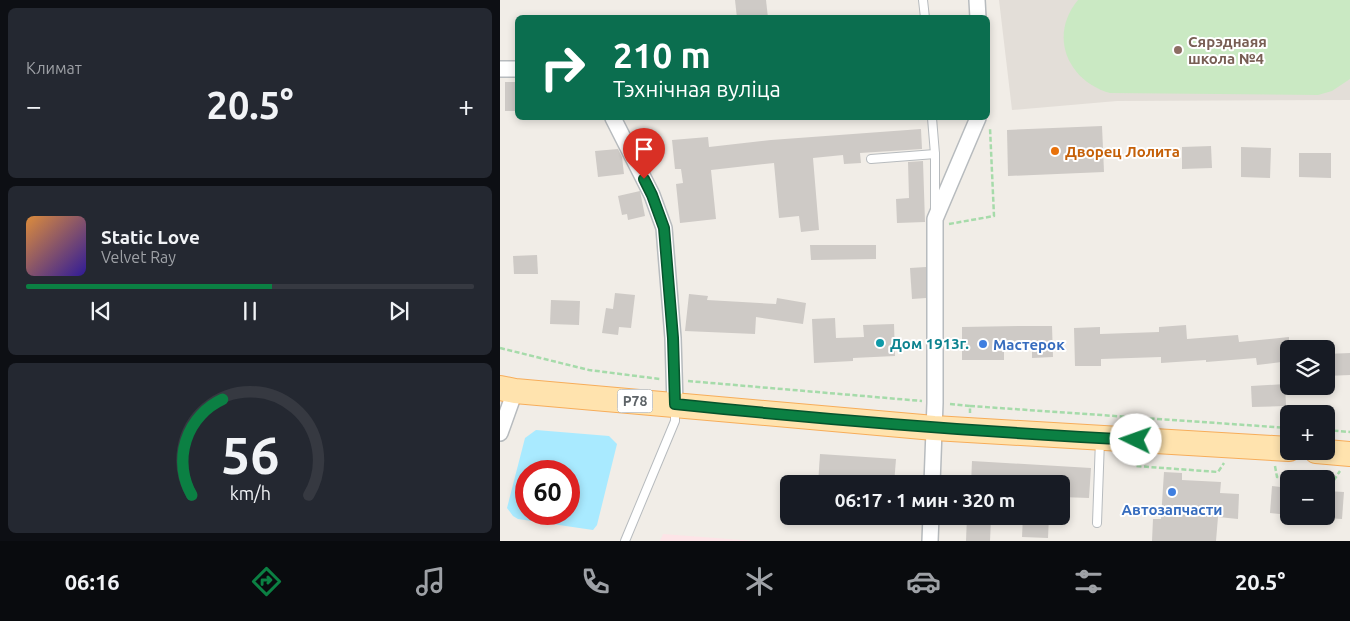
<!DOCTYPE html>
<html lang="ru">
<meta charset="utf-8">
<style>
body{margin:0;font-family:Ubuntu,sans-serif;background:#242831;color:#f1f3f6;height:100vh;display:flex;flex-direction:column;font-size:19px;white-space:nowrap}
*{box-sizing:border-box;margin:0}
p{font-size:16px;color:#9ea1a6}
.icon{flex:none;width:28px;height:28px;fill:none;stroke:currentColor;stroke-width:2;stroke-linecap:round;stroke-linejoin:round}
.map{position:relative;flex:1;overflow:hidden}
.sheet{display:flex;flex-direction:column;gap:8px;padding:8px;background:#0d0f14;width:500px}
.sheet>*{flex:none}
.guide{position:absolute;left:15px;top:15px;width:475px;height:105px;border-radius:8px;box-shadow:0 2px 8px #0003;background:#0b6e4f;color:#fff;overflow:hidden}
.tools{position:absolute;left:780px;top:340px;display:grid;gap:10px}
.tools a{display:grid;place-items:center;width:55px;height:55px;border-radius:8px;background:#171b24;box-shadow:0 2px 8px #0003;font-size:25px}
.speed{position:absolute;left:15px;top:460px;display:flex;gap:10px;font-size:25px;font-weight:700;text-align:center}
.speed>*{display:grid;place-content:center;width:65px;height:65px;border-radius:50%;background:#171b24;box-shadow:0 2px 8px #0003;line-height:1}
.speed .limit{border:8px solid #d22;background:#fff;color:#111}
.pin{position:absolute;display:grid;place-items:center;width:42px;height:42px;color:#fff;margin:-51px -21px;border-radius:50% 50% 50% 0;rotate:-45deg;box-shadow:0 0 5px #0007}
.pin .icon{rotate:45deg}
.me{position:absolute;width:55px;margin:-28px;rotate:273deg;stroke-linejoin:round;filter:drop-shadow(0 0 4px #0008)}
.turn{display:flex;align-items:center;gap:18px;height:105px;padding:0 15px;font-size:22px}
.turn .icon{width:65px;height:65px;stroke-width:2.5}
.turn b{display:block;font-size:35px;line-height:42px}
.big{font-size:38px;font-weight:700;line-height:1.1}
.sheet .tile{flex:1;display:flex;flex-direction:column;justify-content:center;gap:8px;min-width:0;padding:0 18px;border-radius:8px;background:#242831}
.sheet .dial{align-items:center;gap:0}
.dial svg{height:130px;overflow:visible;fill:none;stroke:#363941;stroke-width:7;stroke-linecap:round;text-anchor:middle}
.dial text{fill:#f1f3f6;stroke:none}
.song{display:flex;align-items:center;gap:15px}
.cover{width:60px;height:60px;border-radius:8px;background:linear-gradient(135deg,hsl(30 70% 55%),hsl(250 70% 35%))}
.played{height:5px;border-radius:2px;background:linear-gradient(90deg,#0b8043 55%,#363941 55%)}
.keys{display:flex;justify-content:space-around;direction:ltr}
.heat{display:flex;justify-content:space-between;align-items:center;font-size:28px;direction:ltr}
.trip{position:absolute;left:280px;top:475px;width:290px;height:50px;border-radius:8px;background:#171b24;box-shadow:0 2px 8px #0003;font-weight:700;line-height:50px;text-align:center}
.tabs{display:flex;height:80px;justify-content:space-around;align-items:center;background:#090b0e;color:#9ea1a6}
.tabs .icon{width:35px;height:35px}
.tabs .active{color:#0b8043}
.tabs b{font-size:22px;color:#f1f3f6}
main{display:flex;flex:1;min-height:0}
.map>svg:first-child{display:block}
.education{fill:#e3ded8}
.medical{fill:#fde4e7}
.green{fill:#cae9c3}
.water{fill:#a9eaff;fill-rule:evenodd}
.building{fill:#cecac6}
.lines{fill:none;stroke-linecap:round;stroke-linejoin:round}
.service-casing{stroke:#b7bbbe;stroke-width:10}
.minor-casing{stroke:#b7bbbe;stroke-width:18}
.primary-casing{stroke:#f7ad5a;stroke-width:26}
.path{stroke:#a6dbaa;stroke-width:2.5;stroke-dasharray:5 2.5;stroke-linecap:butt}
.service{stroke:#fff;stroke-width:8}
.minor{stroke:#fff;stroke-width:15}
.primary{stroke:#ffe3ae;stroke-width:24}
.route-casing{stroke:#07532c;stroke-width:12}
.route{stroke:#0b8043;stroke-width:9}
.education-dot{fill:#8d6e63;stroke:#fff;stroke-width:2}
.food-dot{fill:#e8710a;stroke:#fff;stroke-width:2}
.culture-dot{fill:#0f9aa8;stroke:#fff;stroke-width:2}
.shop-dot{fill:#3f7fe0;stroke:#fff;stroke-width:2}
.labels{text-anchor:middle;dominant-baseline:central;stroke-width:4;stroke-linejoin:round;paint-order:stroke}
.shield{fill:#fff;stroke:#8e9295;stroke-width:1}
.shield-label{font-size:14px;font-weight:bold;fill:#5e6468}
.education-label{font-size:15px;font-weight:bold;fill:#785e54;stroke:#fff;text-anchor:start}
.food-label{font-size:15px;font-weight:bold;fill:#c56008;stroke:#fff;text-anchor:start}
.culture-label{font-size:15px;font-weight:bold;fill:#0d838f;stroke:#fff;text-anchor:start}
.shop-label{font-size:15px;font-weight:bold;fill:#366cbe;stroke:#fff;text-anchor:start}
</style>
<main>
<section class="sheet">
<div class="tile"><p>Климат</p>
<div class="heat"><a>−</a><b class="big">20.5°</b><a>+</a></div>
</div>
<div class="tile">
<div class="song"><i class="cover"></i><div><b>Static Love</b><p>Velvet Ray</p></div></div>
<div class="played"></div>
<div class="keys"><svg class="icon" aria-label="previous" viewBox="0 0 24 24"><path d="M18 5L8 12l10 7zM5 5v14"/></svg><svg class="icon" aria-label="pause" viewBox="0 0 24 24"><path d="M8 5v14M16 5v14"/></svg><svg class="icon" aria-label="next" viewBox="0 0 24 24"><path d="M6 5l10 7-10 7zM19 5v14"/></svg></div>
</div>
<div class="tile dial"><svg viewBox="0 0 100 80">
<path d="M14 69A42 42 0 1 1 86 69"/>
<path d="M14 69A42 42 0 0 1 33 10" stroke="#0b8043"/>
<text x="50" y="56" font-size="32" font-weight="700">56</text>
<text x="50" y="72" font-size="11">km/h</text>
</svg></div>
</section>
<div class="map">
<svg width="850" height="541" viewBox="0 0 850 541">
<rect width="100%" height="100%" fill="#f1ede7"/>
<path class="education" d="M499 0H850V100L617 101 512 110Z"/>
<path class="medical" d="M163 534 255 541H160Z"/>
<path class="green" d="M578 0H850V79L832 91 818 95 610 93C568 81 548 36 578 0Z"/>
<path class="water" d="M36 430 109 436 117 444 97 525 93 530 18 519 13 516 7 508 25 438ZM26 471H69V514H26Z"/>
<g class="building">
<path d="M235 0H266L268 18H237Z"/>
<rect x="5" y="82" width="13" height="29"/>
<path d="M602 126 604 172 508 176 507 130Z"/>
<path d="M421 129 422 149 360 153 361 163 344 164 343 155 313 158 319 230 301 232 299 216 279 218 274 163 211 170 216 219 180 223 176 184 183 183 181 169H175L172 140 208 137 209 147 271 140Z"/>
<path d="M711 146 712 168 682 169V147Z"/>
<path d="M741 147 771 148 770 178 741 177Z"/>
<path d="M118 149 122 157 124 174 98 177 95 151Z"/>
<path d="M799 153H831V178L799 177Z"/>
<path d="M423 161 425 222 397 223 396 199 409 198 408 162Z"/>
<path d="M140 191 145 216 128 220 127 214 122 215 118 196Z"/>
<path d="M310 245H376V259L311 260Z"/>
<path d="M37 255 38 274H14L13 256Z"/>
<path d="M426 267V298L412 299 410 268Z"/>
<path d="M115 293 135 295 131 328 119 327 118 335 102 333 106 308 113 309Z"/>
<path d="M189 294 208 296 207 300 276 304 277 298 306 303 303 324 256 317 255 334 185 331Z"/>
<path d="M51 300 80 301 79 325 50 324Z"/>
<path d="M335 318 336 338 364 337 363 325 394 324 395 356 353 358V361L314 363 312 319Z"/>
<path d="M686 325 687 339 738 335 739 342 789 337V361L757 365 756 358 706 362V360L661 363V357L601 359V366H575L574 328 600 327V334L659 332V327Z"/>
<path d="M522 326H552L553 357 532 358V345H504V360H462V327Z"/>
<path d="M850 353V375L826 376V354Z"/>
<path d="M785 384 786 406 752 407 751 386Z"/>
<path d="M320 454 396 459 394 484H318Z"/>
<path d="M472 461 591 468 589 498 561 497V484H471Z"/>
<path d="M664 472 682 473V480L721 482 720 493 739 494 738 519 718 517 716 541H652L653 519H661Z"/>
<path d="M772 486 789 488V515L770 513Z"/>
<path d="M826 491 844 492 842 519 826 518Z"/>
<path d="M467 516 491 518 490 541H466Z"/>
<path d="M523 516H549L548 538 522 537Z"/>
</g>
<g class="lines">
<g class="service-casing">
<g id="service">
<path d="M423 0 425 18"/>
<path d="M432 118 435 154V210"/>
<path d="M371 159 435 154"/>
<path d="M597 523 600 440"/>
<path d="M125 541 175 421V408"/>
</g>
</g>
<g class="minor-casing">
<g id="minor">
<path d="M477 0 478 18"/>
<path d="M0 69H18"/>
<path d="M113 118 152 195 164 228 173 338 175 404"/>
<path d="M0 433 15 391"/>
<path d="M432 484 435 403V219L478 118"/>
<path d="M430 541 431 516"/>
</g>
</g>
<g class="primary-casing">
<g id="primary">
<path d="M0 388 15 391 434 428 789 449"/>
<path d="M816 451 850 454"/>
</g>
</g>
<g class="path">
<path d="M449 224 494 216 490 128"/>
<path d="M0 348 89 370 160 379"/>
<path d="M188 381 422 401"/>
<path d="M450 404 470 406V413"/>
<path d="M470 406 789 428"/>
<path d="M826 430 850 432"/>
<path d="M636 459V466L718 472 724 463"/>
<path d="M775 466 777 477 807 479"/>
<path d="M826 480H834L840 471"/>
</g>
<use href="#service" class="service"/>
<use href="#minor" class="minor"/>
<use href="#primary" class="primary"/>
</g>
<g class="lines">
<g class="route-casing">
<path id="route" d="M144 179 152 195 164 228 173 338 175 404C328 420 482 432 636 440"/>
</g>
<use href="#route" class="route"/>
</g>
<circle class="education-dot" cx="678" cy="50" r="5"/>
<circle class="food-dot" cx="555" cy="151" r="5"/>
<circle class="culture-dot" cx="380" cy="343" r="5"/>
<g class="shop-dot">
<circle cx="483" cy="344" r="5"/>
<circle cx="672" cy="492" r="5"/>
</g>
<g class="labels">
<rect class="shield" x="117.5" y="389.5" width="35" height="23" rx="4"/>
<g class="shield-label">
<text x="135" y="401">Р78</text>
</g>
<g class="education-label">
<text x="688" y="41">Сярэднаяя<tspan x="688" dy="17">школа №4</tspan></text>
</g>
<g class="food-label">
<text x="565" y="151">Дворец Лолита</text>
</g>
<g class="culture-label">
<text x="390" y="343">Дом 1913г.</text>
</g>
<g class="shop-label">
<text x="493" y="344">Мастерок</text>
<text x="672" y="509" text-anchor="middle">Автозапчасти</text>
</g>
</g>
</svg>
<div class="tools">
<a><svg class="icon" aria-label="layers" viewBox="0 0 24 24"><path d="M12 4l9 5-9 5-9-5zM3 14l9 5 9-5"/></svg></a>
<a>+</a>
<a>−</a>
</div>
<div class="speed"><div class="limit">60</div></div>
<div class="pin" style="left:144px;top:179px;background:#d93025"><svg class="icon" aria-label="arrive" viewBox="0 0 24 24"><path d="M6 21V4h12l-3 4 3 4H6"/></svg></div>
<svg class="me" style="left:636px;top:440px" viewBox="-20 -20 40 40"><circle r="19" fill="#fff"/><path d="M0-13L10 11 0 6-10 11z" fill="#0b8043"/></svg>
<div class="trip">06:17 · 1 мин · 320 m</div>
<div class="guide">
<div class="turn"><svg class="icon" aria-label="right" viewBox="0 0 24 24"><path d="M7 20v-9h11M14 6l5 5-5 5"/></svg><div><b>210 m</b>Тэхнічная вуліца</div></div>
</div>
</div>
</main>
<nav class="tabs">
<b>06:16</b>
<svg class="icon active" aria-label="directions" viewBox="0 0 24 24"><path d="M12 3l9 9-9 9-9-9zM9 14v-3h6M13 9l2 2-2 2"/></svg>
<svg class="icon" aria-label="music" viewBox="0 0 24 24"><path d="M9 18V5l10-2v13"/><circle cx="6" cy="18" r="3"/><circle cx="16" cy="16" r="3"/></svg>
<svg class="icon" aria-label="phone" viewBox="0 0 24 24"><path d="M5 4h4l2 5-3 2q2 4 5 5l2-3 5 2v4C11 20 4 13 5 4z"/></svg>
<svg class="icon" aria-label="climate" viewBox="0 0 24 24"><path d="M12 3v18M4 7l16 10M4 17L20 7"/></svg>
<svg class="icon" aria-label="car" viewBox="0 0 24 24"><path d="M5 17H2v-5l4-1 3-4h7l3 4 3 1v5h-3M9 17h6M6 11h13"/><circle cx="7" cy="17" r="2"/><circle cx="17" cy="17" r="2"/></svg>
<svg class="icon" aria-label="filters" viewBox="0 0 24 24"><path d="M4 7h16M4 17h16"/><circle cx="9" cy="7" r="2"/><circle cx="15" cy="17" r="2"/></svg>
<b>20.5°</b>
</nav>
